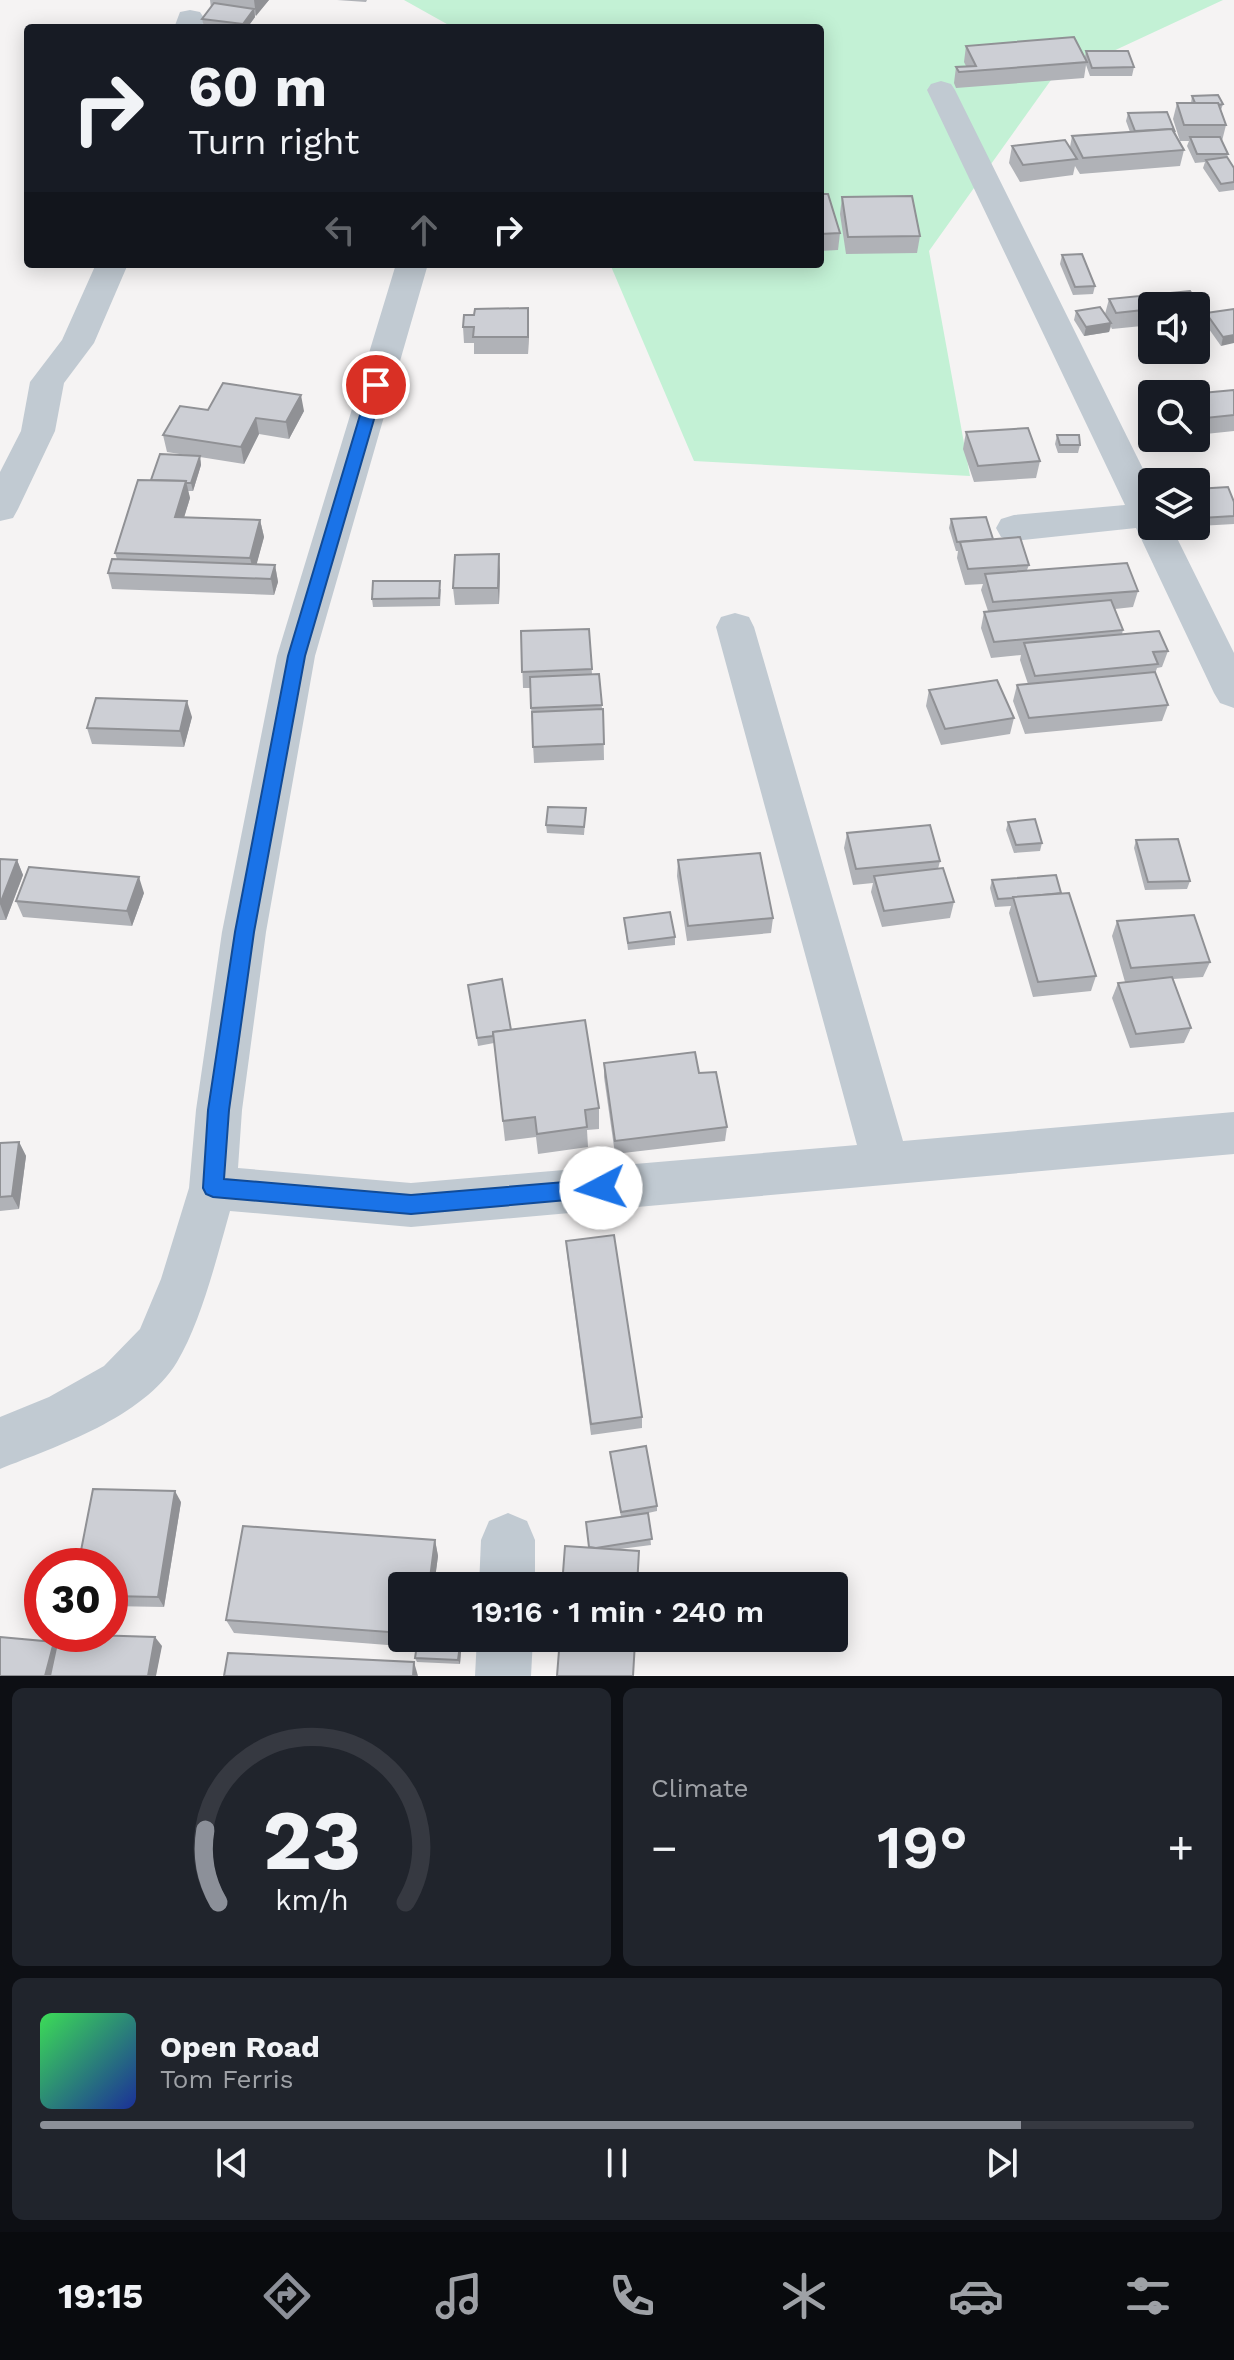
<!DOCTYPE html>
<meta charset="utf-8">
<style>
body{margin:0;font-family:"Work Sans",sans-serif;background:#20242c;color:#f1f3f6;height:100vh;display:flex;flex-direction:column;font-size:30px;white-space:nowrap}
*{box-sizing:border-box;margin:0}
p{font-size:26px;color:#9ea1a6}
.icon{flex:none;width:44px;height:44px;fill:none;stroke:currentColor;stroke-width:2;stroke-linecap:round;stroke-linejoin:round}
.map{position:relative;height:1676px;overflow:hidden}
.panel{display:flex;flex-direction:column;gap:12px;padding:12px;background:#0d0f14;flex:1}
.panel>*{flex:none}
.banner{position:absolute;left:24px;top:24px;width:800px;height:244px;border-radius:8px;box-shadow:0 4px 20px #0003;background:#171b24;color:#f1f3f6;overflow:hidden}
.buttons{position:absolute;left:1138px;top:292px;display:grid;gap:16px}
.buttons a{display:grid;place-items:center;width:72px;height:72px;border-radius:8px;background:#171b24;box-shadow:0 4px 20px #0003;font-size:40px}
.speed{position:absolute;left:24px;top:1548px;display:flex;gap:16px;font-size:40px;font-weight:700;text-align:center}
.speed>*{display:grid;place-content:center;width:104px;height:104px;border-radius:50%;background:#171b24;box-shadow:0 4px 20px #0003;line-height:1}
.speed .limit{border:12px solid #d22;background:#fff;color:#111}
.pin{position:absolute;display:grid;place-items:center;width:68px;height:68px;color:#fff;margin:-34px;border:4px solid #fff;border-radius:50%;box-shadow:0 2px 8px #0007}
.me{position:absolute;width:88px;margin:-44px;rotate:265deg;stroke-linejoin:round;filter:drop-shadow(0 0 6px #0008)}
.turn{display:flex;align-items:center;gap:28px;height:168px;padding:0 32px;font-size:36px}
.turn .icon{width:104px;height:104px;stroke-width:2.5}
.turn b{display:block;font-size:56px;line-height:68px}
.lanes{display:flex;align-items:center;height:76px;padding:0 32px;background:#0003;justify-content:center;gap:40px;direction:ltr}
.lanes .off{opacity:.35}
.big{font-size:60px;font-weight:600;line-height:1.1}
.panel .tile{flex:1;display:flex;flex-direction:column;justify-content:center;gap:12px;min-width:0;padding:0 28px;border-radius:12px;background:#20242c}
.panel .dial{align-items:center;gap:0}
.dial svg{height:208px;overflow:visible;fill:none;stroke:#363941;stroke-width:7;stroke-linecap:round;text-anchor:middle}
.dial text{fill:#f1f3f6;stroke:none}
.song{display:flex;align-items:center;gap:24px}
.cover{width:96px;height:96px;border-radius:12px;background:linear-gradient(135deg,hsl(130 70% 55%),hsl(230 70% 35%))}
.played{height:8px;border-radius:4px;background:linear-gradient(90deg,#8c9099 85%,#363941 85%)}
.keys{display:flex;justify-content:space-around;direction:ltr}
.heat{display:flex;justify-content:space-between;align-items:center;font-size:44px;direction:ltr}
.panel .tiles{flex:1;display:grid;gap:12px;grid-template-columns:1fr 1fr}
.tile:last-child{grid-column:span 2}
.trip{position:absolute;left:388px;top:1572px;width:460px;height:80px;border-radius:8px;background:#171b24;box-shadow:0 4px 20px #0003;font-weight:600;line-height:80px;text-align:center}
.tab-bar{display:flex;height:128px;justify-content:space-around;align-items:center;background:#090b0e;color:#9ea1a6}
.tab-bar .icon{width:56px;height:56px}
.tab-bar .selected{color:#8c9099}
.tab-bar b{font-size:36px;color:#f1f3f6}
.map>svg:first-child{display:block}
.green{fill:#c3f1d5}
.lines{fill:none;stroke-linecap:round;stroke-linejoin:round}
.minor{fill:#c1cad2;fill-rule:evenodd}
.wall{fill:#b0b2b7}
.shaded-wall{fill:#909195}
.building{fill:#cdcfd5;stroke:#909195;stroke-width:2}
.route{fill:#1a73e8;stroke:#114b97;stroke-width:2}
</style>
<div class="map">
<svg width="1234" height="1676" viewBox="0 0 1234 1676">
<rect width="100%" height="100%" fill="#f5f3f3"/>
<path class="green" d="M404 0H1223L1051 80 929 251 970 476 694 461 610 264H820V28H454Z"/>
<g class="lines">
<g class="minor">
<path d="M190 10 200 12 204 18 202 28H174L180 12Z"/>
<path d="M941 81 951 84 955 90 1152 487V526H1171L1234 653V708L1220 703 1214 693 1136 528 1014 541 1001 537 996 528 1001 519 1014 515 1125 505 927 90 931 84Z"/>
<path d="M96 264H128L94 343 64 383 55 431 18 509 13 518 0 521V472L21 431 30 382 62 340Z"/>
<path d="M396 264H428L315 656 266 932 242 1110 238 1168 411 1183 857 1145 716 627 721 617 735 613 749 617 754 627 903 1141 1234 1112V1154L411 1227 230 1211C217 1257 201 1322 177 1362 143 1418 57 1446 0 1469V1417L49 1397 104 1366 140 1329 161 1279 189 1188 196 1110 222 932 277 656Z"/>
<path d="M508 1513 527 1521 535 1540V1586H479L481 1540 489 1521Z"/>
<path d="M477 1638H533L531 1676H475Z"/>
</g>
</g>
<g class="wall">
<path d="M210 0H269L255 16V17L247 28H212L204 27 202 19 211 8Z"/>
<path d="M337 0H367L366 2Z"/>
<path d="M966 46 1085 57 1086 51 1134 67 1132 76H1090L1086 65 1084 78 956 88 954 83 956 67 966 66 964 62Z"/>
<path d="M1192 96 1223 104 1221 110 1226 125 1222 141 1228 154 1227 157 1234 168V190L1219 192 1203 168 1205 162 1195 163 1187 146 1189 141H1180L1173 119 1177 103H1191Z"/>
<path d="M1128 113 1175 132 1184 150 1180 166 1080 174 1075 166 1073 175 1020 182 1009 163 1012 146 1070 147 1072 136 1130 132 1126 121Z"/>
<path d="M820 194 840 233 838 250 820 251Z"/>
<path d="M842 197 920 236 917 253 846 254 840 214Z"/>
<path d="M1062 255 1095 286 1093 294 1073 295 1060 264Z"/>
<path d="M1109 299 1198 304 1196 309V306H1152V325L1112 329 1111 327 1109 332 1084 336 1074 320 1076 311 1105 314Z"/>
<path d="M1234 309 1221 346 1204 322 1206 313Z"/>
<path d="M529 325 528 354H474V343H464L463 327Z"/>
<path d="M1234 390V431L1196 435V394Z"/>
<path d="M208 410 304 411 289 439 259 434 244 464 200 457 201 465 193 491H188L190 498 184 517 260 520 264 537 256 565H275L278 582 274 595 112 589 108 573 117 559 115 553 151 480 192 456 167 452 163 435Z"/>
<path d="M966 432 1040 461 1036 478 974 482 963 449Z"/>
<path d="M1057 435 1080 445 1078 453H1058L1055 444Z"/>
<path d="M1196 489 1234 502V524L1199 526 1196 519Z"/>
<path d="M951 519 993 539 1029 565 1027 570 1138 591 1133 607 1115 609 1123 630 1122 634 1168 651 1162 667 1157 668 1155 674 1168 705 1162 721 1025 734 1013 701 1017 685 1028 684 1020 660 1021 655 991 658 981 628 984 612 988 611 981 590 983 584 965 585 957 558 958 551H956L949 528Z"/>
<path d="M500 571 499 604 455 605 453 588Z"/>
<path d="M441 589 440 606 373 607 372 599Z"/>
<path d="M589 629 592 674H599L602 709H603L604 760 534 763 530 688H523L521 631Z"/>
<path d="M929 690 1014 718 1010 734 941 745 926 706Z"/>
<path d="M192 717 184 747 92 744 87 728Z"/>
<path d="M586 808 584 835 547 833 546 825Z"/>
<path d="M1008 822 1042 843 1040 851 1014 853 1006 830Z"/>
<path d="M847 833 940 861 938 869 954 902 950 918 882 927 871 892 873 883 853 885 844 848Z"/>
<path d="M1136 840 1190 881 1187 889 1145 890 1134 848Z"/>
<path d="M0 859 17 860 23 875 6 920H0Z"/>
<path d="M678 860 773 918 771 933 687 941 677 876Z"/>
<path d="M992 880 1061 893 1096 976 1091 991 1033 997 1009 913 1011 906 995 907 990 888Z"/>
<path d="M144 893 132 926 23 917 16 901Z"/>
<path d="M624 918 675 937V945L628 950Z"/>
<path d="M1117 921 1210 962 1203 977 1173 979 1191 1028 1184 1043 1130 1048 1112 998 1118 983 1125 982 1112 936Z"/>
<path d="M468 985 511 1030 599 1108V1129L587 1130 588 1147 538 1154 536 1137 505 1141 494 1043 478 1046Z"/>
<path d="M604 1063 699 1073 727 1127 725 1141 615 1154 604 1077Z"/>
<path d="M19 1142 26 1156 19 1209 0 1211V1143Z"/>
<path d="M566 1241 642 1417V1428L591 1435 567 1254Z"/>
<path d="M610 1452 657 1506V1511L648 1513 651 1545 620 1549 589 1547 621 1517Z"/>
<path d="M181 1502 164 1607 110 1606V1566Z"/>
<path d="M435 1540 438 1556 434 1586H402V1638H415L413 1647 234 1633 226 1620Z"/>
<path d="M462 1638 460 1664 417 1662 415 1658Z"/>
<path d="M559 1638H634L633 1642 560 1639Z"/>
</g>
<g class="shaded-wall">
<path d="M254 0H269L256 16Z"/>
<path d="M254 9 255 17 247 28H243V24Z"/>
<path d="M528 308 529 325 528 354Z"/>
<path d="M1111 323 1109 332 1084 336 1086 327Z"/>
<path d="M1234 335V343L1221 346 1223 337Z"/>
<path d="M301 395 304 411 289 439 286 422Z"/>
<path d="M256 418 259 434 244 464 241 447Z"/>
<path d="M200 456 201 465 193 491 191 483Z"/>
<path d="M186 481 190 498 179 534 175 517Z"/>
<path d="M260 520 264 537 254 574 250 558Z"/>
<path d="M499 554 500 571 499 604 498 588Z"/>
<path d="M275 565 278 582 274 595 271 579Z"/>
<path d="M187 701 192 717 184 747 180 731Z"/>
<path d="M17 860 23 875 6 920 0 904Z"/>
<path d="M139 877 144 893 132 926 127 911Z"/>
<path d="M19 1142 26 1156 19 1209 12 1196Z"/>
<path d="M175 1491 181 1502 164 1607 158 1597Z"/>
<path d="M435 1540 438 1556 434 1586H429Z"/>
<path d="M155 1637 162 1646 156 1676H148Z"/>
<path d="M461 1638H462L460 1664 458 1660Z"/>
<path d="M54 1642 62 1651 56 1676H45Z"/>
<path d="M414 1662 418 1676H413Z"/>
</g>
<g class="building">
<path d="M214 3 254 9 243 24 202 19Z"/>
<path d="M1074 37 1087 62 959 72 956 67 976 66 966 46Z"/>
<path d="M1086 51H1128L1134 67 1092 68Z"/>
<path d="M1218 95 1223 104 1219 105 1218 103H1195L1192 96Z"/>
<path d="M1177 103H1218L1226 125H1184Z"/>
<path d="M1167 112 1175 132 1172 129 1135 131 1128 113Z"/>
<path d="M1172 129 1184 150 1083 158 1072 136Z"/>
<path d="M1190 137H1220L1228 154H1197Z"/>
<path d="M1065 140 1077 159 1023 165 1012 146Z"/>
<path d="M1227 157 1234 168V182L1221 184 1206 160Z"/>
<path d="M820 194H828L840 233 820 234Z"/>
<path d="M912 196 920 236 848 237 842 197Z"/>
<path d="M1082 254 1095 286 1075 287 1062 255Z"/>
<path d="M1190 291 1198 304 1176 306H1152V309L1116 313 1109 299Z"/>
<path d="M1100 307 1111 323 1086 327 1076 311Z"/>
<path d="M528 308V337H473L474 327H463L464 315H474L475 309Z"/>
<path d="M1234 309V335L1223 337 1206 313Z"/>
<path d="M223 383 301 395 286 422 256 418 241 447 163 435 180 406 208 410Z"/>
<path d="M1234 390V415L1196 419V394H1191Z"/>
<path d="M1028 428 1040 461 978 466 966 432Z"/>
<path d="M1057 435H1079L1080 445H1060Z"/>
<path d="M160 454 200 456 191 483H186V481L151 480Z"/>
<path d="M138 480 186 481 175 517 260 520 250 558 115 553Z"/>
<path d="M1228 487 1234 502V516L1201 518 1196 504V489Z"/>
<path d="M986 517 993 539 957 542 951 519Z"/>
<path d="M1020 537 1029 565 968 569 960 542Z"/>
<path d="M499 554 498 588H453L455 555Z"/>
<path d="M112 559 275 565 271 579 108 573Z"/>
<path d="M1127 563 1138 591 993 602 985 574Z"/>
<path d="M373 581H440L439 598 372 599Z"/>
<path d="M1111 600 1123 630 994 642 984 612Z"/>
<path d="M589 629 592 669 522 672 521 631Z"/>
<path d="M1159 631 1168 651 1153 652 1158 664 1035 676 1024 643Z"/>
<path d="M1155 672 1168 705 1029 718 1017 685Z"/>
<path d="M599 674 602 705 531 708 530 677Z"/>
<path d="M997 680 1014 718 945 729 929 690Z"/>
<path d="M96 698 187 701 180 731 87 728Z"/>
<path d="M603 709 604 744 533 747 532 712Z"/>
<path d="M548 807 586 808 584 827 546 825Z"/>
<path d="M1035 819 1042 843 1016 845 1008 822Z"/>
<path d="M930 825 940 861 856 869 847 833Z"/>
<path d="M1178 839 1190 881 1148 882 1136 840Z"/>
<path d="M760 853 773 918 688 926 678 860Z"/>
<path d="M0 859 17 860 0 904Z"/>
<path d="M29 867 139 877 127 911 16 901Z"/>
<path d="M943 868 954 902 884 911 874 876Z"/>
<path d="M1056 875 1061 893 1013 898 998 899 992 880Z"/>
<path d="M1069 893 1096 976 1038 982 1013 897Z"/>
<path d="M670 912 675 937 628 943 624 918Z"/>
<path d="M1194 915 1210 962 1131 968 1117 921Z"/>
<path d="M1172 977 1191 1028 1136 1034 1118 983Z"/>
<path d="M502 979 511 1030 493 1032V1036L477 1038 468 985Z"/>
<path d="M585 1020 599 1108 585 1110 587 1127 537 1134 535 1117 503 1121 493 1032Z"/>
<path d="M695 1052 699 1073 716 1072 727 1127 615 1141 604 1063Z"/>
<path d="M19 1142 12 1196 0 1197V1143Z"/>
<path d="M614 1235 642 1417 591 1424 566 1241Z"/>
<path d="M646 1446 657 1506 621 1512 610 1452Z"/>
<path d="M93 1489 175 1491 158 1597 110 1596V1566H78Z"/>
<path d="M648 1513 652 1539 596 1548 589 1547 586 1522Z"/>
<path d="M243 1526 435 1540 429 1586H402V1633L226 1620Z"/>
<path d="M565 1546 639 1551 637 1586H562Z"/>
<path d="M59 1634 155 1637 148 1676H50Z"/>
<path d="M0 1637 54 1642 45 1676H0Z"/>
<path d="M418 1638H461L458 1660 415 1658Z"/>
<path d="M560 1638 635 1642 633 1676H557Z"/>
<path d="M228 1653 414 1662 413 1676H224Z"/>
</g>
<path class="route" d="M376 380 384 385 305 656 254 932 229 1110 224 1179 411 1195 601 1179 608 1181 611 1188 608 1195 601 1197 411 1214 213 1197 206 1194 203 1188 208 1110 235 932 288 656 369 385Z"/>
</svg>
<div class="buttons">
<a><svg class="icon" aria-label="sound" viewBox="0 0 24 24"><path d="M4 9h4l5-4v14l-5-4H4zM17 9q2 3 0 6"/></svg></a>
<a><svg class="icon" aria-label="search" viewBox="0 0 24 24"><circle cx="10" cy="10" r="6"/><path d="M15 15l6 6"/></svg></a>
<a><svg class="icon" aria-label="layers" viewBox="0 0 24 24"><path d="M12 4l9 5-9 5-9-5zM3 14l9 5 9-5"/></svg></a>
</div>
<div class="speed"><div class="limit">30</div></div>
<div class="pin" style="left:376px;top:385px;background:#d93025"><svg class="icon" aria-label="arrive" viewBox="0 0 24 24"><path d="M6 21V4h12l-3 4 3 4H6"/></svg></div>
<svg class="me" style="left:601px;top:1188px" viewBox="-20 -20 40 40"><circle r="19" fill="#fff"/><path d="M0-13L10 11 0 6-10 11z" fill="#1a73e8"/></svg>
<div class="trip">19:16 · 1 min · 240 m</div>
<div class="banner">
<div class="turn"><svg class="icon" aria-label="right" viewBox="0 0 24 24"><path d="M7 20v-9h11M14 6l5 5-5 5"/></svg><div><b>60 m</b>Turn right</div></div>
<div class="lanes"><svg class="icon off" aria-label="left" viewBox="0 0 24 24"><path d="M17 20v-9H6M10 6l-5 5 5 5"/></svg><svg class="icon off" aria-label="ahead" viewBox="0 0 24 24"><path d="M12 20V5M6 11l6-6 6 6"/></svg><svg class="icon" aria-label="right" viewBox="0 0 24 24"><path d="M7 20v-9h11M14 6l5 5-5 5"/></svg></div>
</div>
</div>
<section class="panel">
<div class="tiles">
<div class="tile dial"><svg viewBox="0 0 100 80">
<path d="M14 69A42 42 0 1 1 86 69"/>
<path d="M14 69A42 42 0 0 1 9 41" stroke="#8c9099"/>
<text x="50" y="56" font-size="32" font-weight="700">23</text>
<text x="50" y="72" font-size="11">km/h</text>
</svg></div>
<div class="tile"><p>Climate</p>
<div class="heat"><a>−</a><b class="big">19°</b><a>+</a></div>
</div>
<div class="tile">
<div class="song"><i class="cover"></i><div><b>Open Road</b><p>Tom Ferris</p></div></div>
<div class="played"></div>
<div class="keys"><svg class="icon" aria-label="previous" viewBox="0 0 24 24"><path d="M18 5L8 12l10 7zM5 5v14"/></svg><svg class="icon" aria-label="pause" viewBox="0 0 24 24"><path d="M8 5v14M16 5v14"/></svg><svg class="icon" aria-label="next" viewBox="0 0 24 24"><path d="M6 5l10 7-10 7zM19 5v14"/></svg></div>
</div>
</div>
</section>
<nav class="tab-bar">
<b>19:15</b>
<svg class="icon selected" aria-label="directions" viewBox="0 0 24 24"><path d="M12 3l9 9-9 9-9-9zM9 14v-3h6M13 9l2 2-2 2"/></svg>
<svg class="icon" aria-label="music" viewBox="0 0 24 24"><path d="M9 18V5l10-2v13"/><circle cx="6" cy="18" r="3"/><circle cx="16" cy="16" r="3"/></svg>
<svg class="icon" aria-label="phone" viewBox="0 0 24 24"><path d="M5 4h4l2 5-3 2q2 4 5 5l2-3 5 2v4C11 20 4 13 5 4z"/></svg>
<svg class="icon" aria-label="climate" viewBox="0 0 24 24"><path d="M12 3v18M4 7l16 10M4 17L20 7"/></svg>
<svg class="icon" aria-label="car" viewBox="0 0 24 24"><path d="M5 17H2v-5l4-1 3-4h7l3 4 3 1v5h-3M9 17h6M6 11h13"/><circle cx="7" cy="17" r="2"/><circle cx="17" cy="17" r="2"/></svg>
<svg class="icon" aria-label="filters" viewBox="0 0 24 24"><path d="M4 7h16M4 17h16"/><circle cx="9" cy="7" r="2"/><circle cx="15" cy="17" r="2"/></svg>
</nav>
